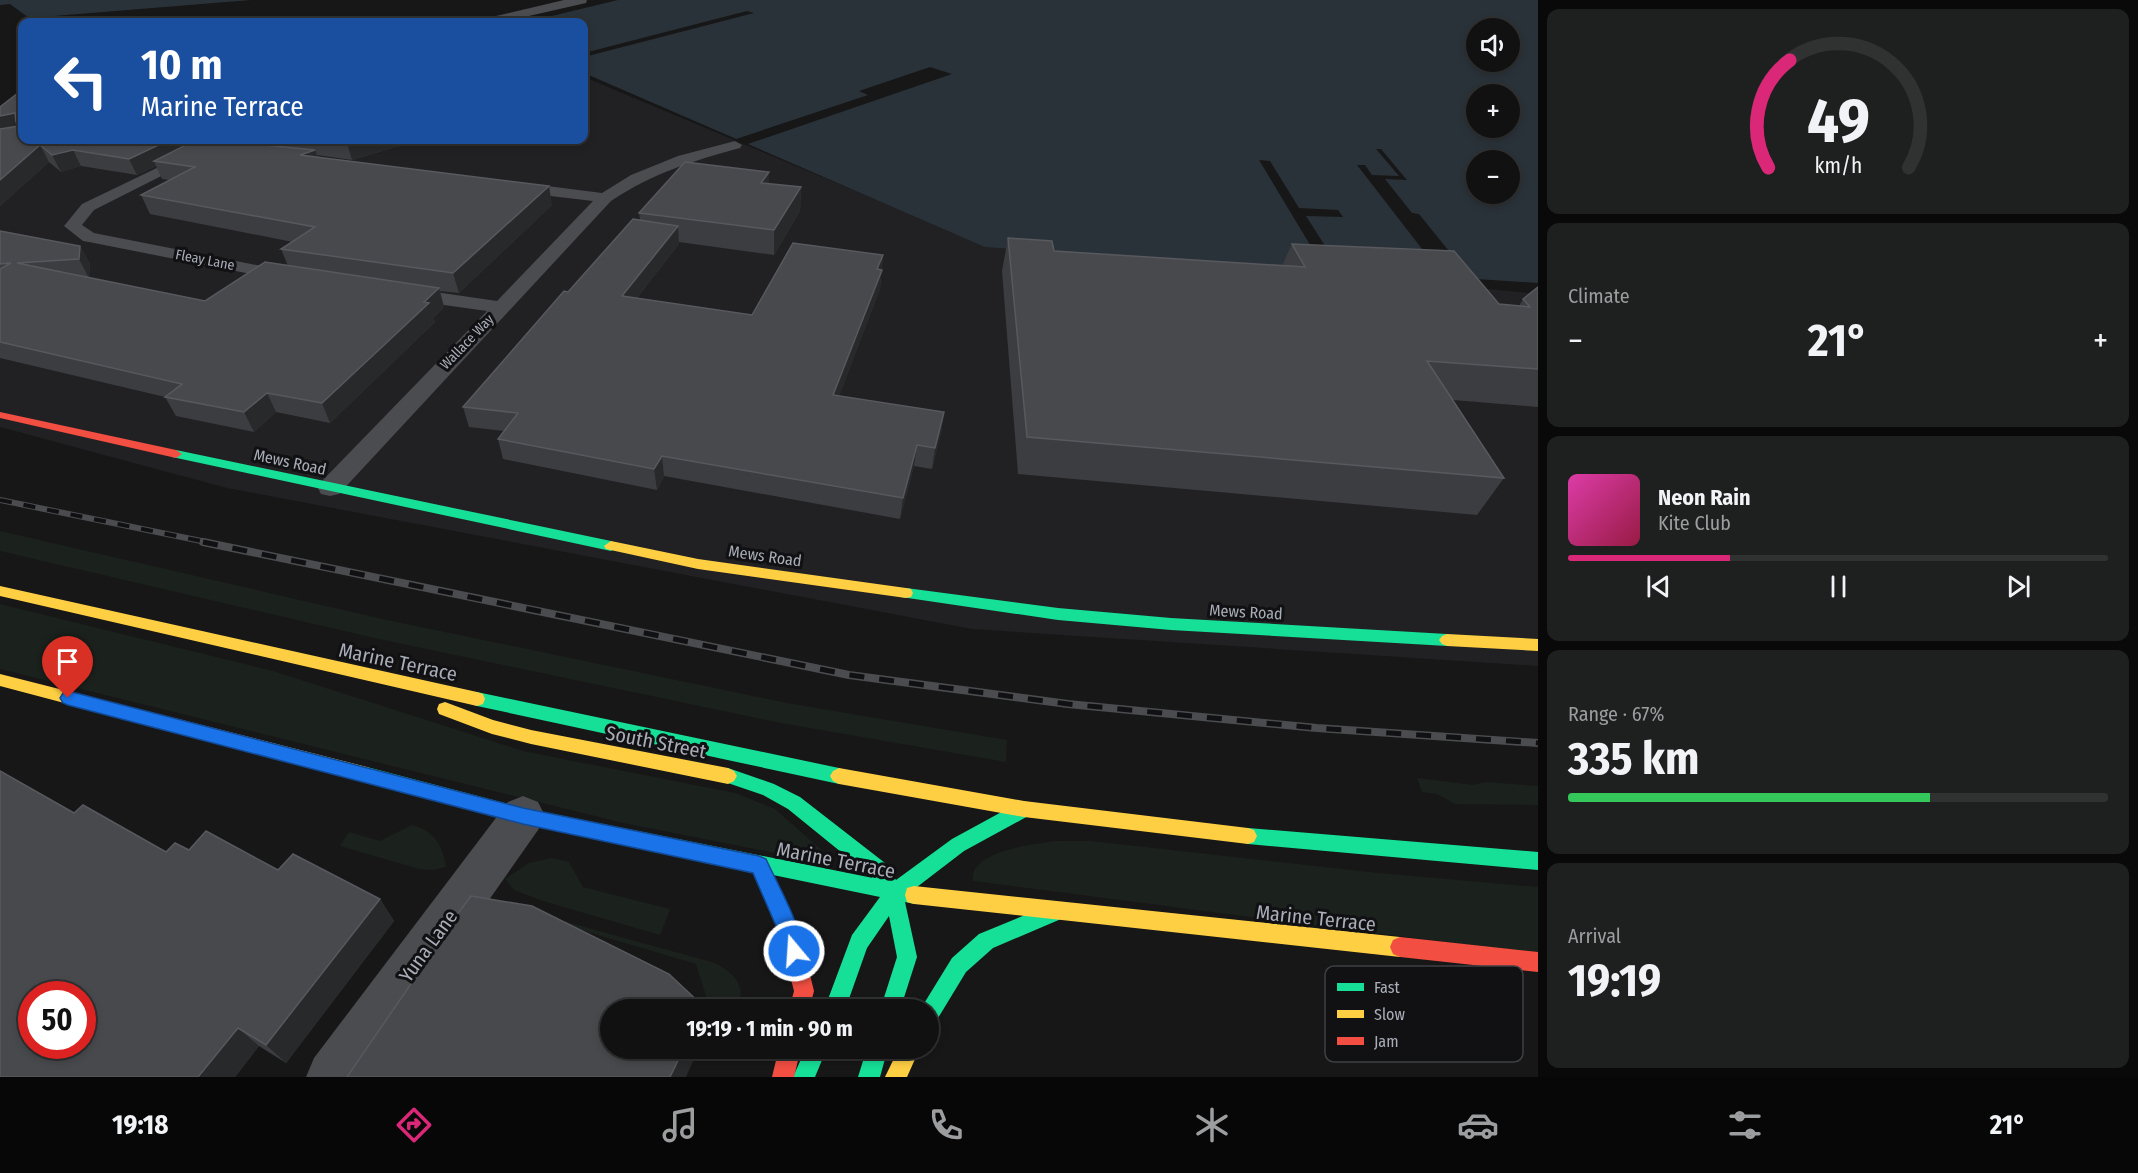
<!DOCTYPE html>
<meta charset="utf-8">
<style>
body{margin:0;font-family:"Fira Sans Condensed",sans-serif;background:#1e1f1f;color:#f1f3f6;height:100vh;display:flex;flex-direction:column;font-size:22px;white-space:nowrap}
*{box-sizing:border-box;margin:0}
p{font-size:20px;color:#9c9d9f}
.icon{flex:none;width:33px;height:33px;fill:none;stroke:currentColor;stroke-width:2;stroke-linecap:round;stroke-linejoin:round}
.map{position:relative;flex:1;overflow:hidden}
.side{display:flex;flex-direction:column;gap:9px;padding:9px;background:#090909;width:600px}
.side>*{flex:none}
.hud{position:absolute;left:18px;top:18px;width:570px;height:126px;border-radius:12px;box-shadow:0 3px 9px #0003,0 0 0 2px #303131;background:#1a4fa0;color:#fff;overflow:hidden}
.tools{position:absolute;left:1466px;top:18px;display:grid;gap:12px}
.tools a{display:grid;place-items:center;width:54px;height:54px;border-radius:50%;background:#111;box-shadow:0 3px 9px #0003,0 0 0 2px #303131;font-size:30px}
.speed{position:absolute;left:18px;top:981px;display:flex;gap:12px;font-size:30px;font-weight:700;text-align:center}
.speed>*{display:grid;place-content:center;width:78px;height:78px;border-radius:50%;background:#111;box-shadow:0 3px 9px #0003,0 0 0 2px #303131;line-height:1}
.speed .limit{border:9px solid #d22;background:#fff;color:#111}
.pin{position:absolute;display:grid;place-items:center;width:51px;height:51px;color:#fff;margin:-62px -26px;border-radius:50% 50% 50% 0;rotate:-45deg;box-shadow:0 0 6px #0007}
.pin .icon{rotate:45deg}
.me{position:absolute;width:66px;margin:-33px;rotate:342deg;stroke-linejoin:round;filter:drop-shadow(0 0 4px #0008)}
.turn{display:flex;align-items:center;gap:21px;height:126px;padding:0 24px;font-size:27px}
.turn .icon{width:78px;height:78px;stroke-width:2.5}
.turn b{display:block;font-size:42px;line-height:51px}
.big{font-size:45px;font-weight:700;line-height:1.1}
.side .tile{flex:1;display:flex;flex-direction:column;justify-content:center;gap:9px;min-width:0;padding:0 21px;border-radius:12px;background:#1e1f1f}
.side .dial{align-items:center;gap:0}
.dial svg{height:156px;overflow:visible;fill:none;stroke:#303131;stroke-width:7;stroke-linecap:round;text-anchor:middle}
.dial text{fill:#f1f3f6;stroke:none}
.song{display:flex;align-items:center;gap:18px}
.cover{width:72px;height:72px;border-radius:9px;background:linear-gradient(135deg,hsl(320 70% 55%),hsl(340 70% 35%))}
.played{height:6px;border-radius:3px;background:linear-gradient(90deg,#db2777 30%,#303131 30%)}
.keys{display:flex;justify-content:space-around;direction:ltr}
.heat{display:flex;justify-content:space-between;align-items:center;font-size:33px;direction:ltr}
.charge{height:9px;border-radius:4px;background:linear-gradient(90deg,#34c759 67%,#303131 0)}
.trip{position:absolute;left:600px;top:999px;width:339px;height:60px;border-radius:30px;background:#111;box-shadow:0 3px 9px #0003,0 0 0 2px #303131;font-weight:700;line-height:60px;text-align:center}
.tabs{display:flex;height:96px;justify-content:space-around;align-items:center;background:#070707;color:#9c9d9f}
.tabs .icon{width:42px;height:42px}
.tabs .on{color:#db2777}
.tabs b{font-size:27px;color:#f1f3f6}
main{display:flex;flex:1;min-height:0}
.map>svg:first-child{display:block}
.built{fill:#212124}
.green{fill:#1b211c}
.water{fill:#2a3239;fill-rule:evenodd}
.pier{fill:#171717}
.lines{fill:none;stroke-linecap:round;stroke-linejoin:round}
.lane{fill:#4b4c50;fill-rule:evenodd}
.street{fill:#4b4c50;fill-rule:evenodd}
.fast{fill:#16e098;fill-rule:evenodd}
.slow{fill:#ffcf43;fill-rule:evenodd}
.jam{fill:#f24e42;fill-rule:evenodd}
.rail-far1-casing{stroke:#4b4c4f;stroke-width:6}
.rail-casing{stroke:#4b4c4f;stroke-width:8}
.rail-far1{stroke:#111113;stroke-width:4;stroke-dasharray:12;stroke-linecap:butt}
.rail{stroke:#111113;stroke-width:5;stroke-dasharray:15;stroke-linecap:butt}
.wall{fill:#3c3d40}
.shaded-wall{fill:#28292a}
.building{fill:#48494d;stroke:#57595e;stroke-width:1.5;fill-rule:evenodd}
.route{fill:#1a73e8;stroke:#114b97;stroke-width:1.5}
.labels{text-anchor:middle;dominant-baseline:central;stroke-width:6;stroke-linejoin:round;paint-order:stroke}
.far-street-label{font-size:14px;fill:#a8adb8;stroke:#111113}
.street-label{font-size:16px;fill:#a8adb8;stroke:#111113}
.near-street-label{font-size:20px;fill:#a8adb8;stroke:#111113}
.key{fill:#111113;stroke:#3e4045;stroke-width:1.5}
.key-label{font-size:16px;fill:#a8adb8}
</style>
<main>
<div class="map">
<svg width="1538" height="1077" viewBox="0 0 1538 1077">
<rect width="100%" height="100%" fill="#171717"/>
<path class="built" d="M584 77 965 237 1538 294V666L972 629 227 488 0 427V135L22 140H584Z"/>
<g class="green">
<path d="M0 531 387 620 787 703 1007 740 1006 762 781 723 374 638 0 551Z"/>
<path d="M0 604 273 671 523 751 735 793 775 809 827 855 822 862 623 823 0 669Z"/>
<path d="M1417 778 1473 785 1486 782 1538 786V805L1455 804 1437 794 1422 792Z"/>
<path d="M412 825C434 830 443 846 446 867L433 870 419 869 340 846 349 832 380 841Z"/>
<path d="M1058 841H1091L1378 873 1538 887V954L973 881C968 851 1038 843 1058 841Z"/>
<path d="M551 858 569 862 583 887 670 909 660 935 543 901 514 890 505 879 529 863Z"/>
<path d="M516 908 715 963C734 973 748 987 737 1009H710L696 964 577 929Z"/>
</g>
<g class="water">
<path d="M0 0H251L29 18 10 4 0 5Z"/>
<path d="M618 0H1538V283L985 247 584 73V22H527ZM1476 28H1509V62H1476ZM1476 94H1509V128H1476ZM1476 160H1509V194H1476Z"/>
</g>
<g class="pier">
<path d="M747 11 754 13 584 57V53Z"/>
<path d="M930 67 952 74 745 145 733 140 868 95 859 91Z"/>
<path d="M1376 149H1381L1407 180 1385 179 1412 213 1419 214 1474 282 1446 280 1357 165H1365L1372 175 1399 176Z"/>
<path d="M1259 160 1270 161 1299 208 1338 210 1343 217 1306 216 1343 274 1327 273Z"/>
</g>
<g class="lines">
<g class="lane">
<path d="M735 141 742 145 740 148C690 162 655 172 611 201L339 494 330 496 321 494 318 488 321 482 487 311 408 300 401 298 399 294 401 290 408 288 497 301 593 201 516 192 508 187 511 184 516 182 602 193 631 175 678 156Z"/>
<path d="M190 152 197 156 195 159 94 210 82 225 94 233 292 272 295 276 292 280 286 281 89 242 83 241 64 226 82 204Z"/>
</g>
<g class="street">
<path d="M564 0H587L586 3 503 22H481L483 19Z"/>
<path d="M523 796 538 802 545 816 538 830 365 1077H306L314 1058 508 802Z"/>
</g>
<g class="fast">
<path d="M176 450 611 541 618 546 611 551 172 457 170 454 172 451Z"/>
<path d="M906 588 1058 608 1171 618 1447 634 1452 636 1455 640 1452 644 1447 646 1171 630 1058 620 901 597 899 593 901 589Z"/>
<path d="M477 692 839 768 845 771 848 776 845 781 839 784 477 706 471 704 469 699 471 694Z"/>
<path d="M367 767 523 808 873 878 788 809 763 795 722 781 719 776 722 771 728 768 774 784 800 797 885 863 896 880 952 839 1018 803 1024 801 1030 803 1033 809 1030 815 964 851 917 887 921 888 923 895 921 902 914 904 905 902 917 957 900 1010H880L897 957 889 916 867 948 845 1010H824L852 935 880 897 523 824 361 780 358 775 361 770Z"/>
<path d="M1248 828 1538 852V870L1248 844 1242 842 1239 836 1242 830Z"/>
<path d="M1054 903 1061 905 1064 912 1061 919 993 948 966 972 935 1023 928 1026V1010H920L952 958 979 934Z"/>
<path d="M806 1048H827L815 1077H793Z"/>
<path d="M867 1048H888L880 1077H858Z"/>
</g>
<g class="slow">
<path d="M611 541 698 559 906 588 911 589 913 593 911 597 906 598 698 569 606 549 604 546Z"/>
<path d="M0 586 477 692 483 694 485 699 483 704 477 706 0 596Z"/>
<path d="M1447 634 1538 639V651L1447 646 1442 644 1439 640 1442 636Z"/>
<path d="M0 674 367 767 373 770 376 775 373 780 367 783 0 686Z"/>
<path d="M445 702 493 720 531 730 728 768 734 771 737 776 734 781 728 784 531 744 492 734 439 714 437 709 439 704Z"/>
<path d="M839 768 1024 801 1248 828 1254 830 1257 836 1254 842 1248 844 1024 817 839 784 833 781 830 776 833 771Z"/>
<path d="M914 886 1400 937 1407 940 1410 947 1407 954 1400 957 914 904 907 902 905 895 907 888Z"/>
<path d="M899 1048H920L907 1077H885Z"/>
</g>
<g class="jam">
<path d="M0 412 176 450 182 454 176 458 0 418Z"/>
<path d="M759 856 766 859 800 935 814 991 809 1010H789L794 991 780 936 750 865 752 859Z"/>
<path d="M1400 937 1538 952V972L1400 957 1393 954 1390 947 1393 940Z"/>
<path d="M779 1048H801L794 1077H772Z"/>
</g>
<g class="rail-far1-casing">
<path id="rail-far1" d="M0 500 211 543"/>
</g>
<g class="rail-casing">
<path id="rail" d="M203 542 849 675 1068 704 1317 728 1538 743"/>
</g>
<use href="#rail-far1" class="rail-far1"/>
<use href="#rail" class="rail"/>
</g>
<g class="wall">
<path d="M22 93V140H420L352 160 317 155 318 157 552 205 459 293 440 291 444 307 433 318 435 322 330 423 276 412 254 432 176 416 165 397 0 358V231L80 246 90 264 89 278 205 301 288 266 281 249 293 242 150 214 141 195 170 180 162 179 156 166 137 175 81 166 61 172 49 162 0 206V107Z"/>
<path d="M769 184 801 187 800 211 774 255 679 242V244L637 298 752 315 883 255 880 289 839 396 944 412 941 433 932 469 914 466 900 519 664 476 657 490 503 459 498 439 504 431 469 427 463 407 640 220 639 213Z"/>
<path d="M1008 238 1054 251 1282 266 1292 244 1499 304 1519 306 1523 299 1538 287V407L1453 400 1504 478 1477 515 1018 474 1002 271Z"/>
<path d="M74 813 166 852 189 850 278 870 380 899 394 921 286 1063 259 1046 235 1077H0Z"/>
</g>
<g class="shaded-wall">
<path d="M15 113 19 123 16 122 19 129 0 133V116Z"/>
<path d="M169 140H190L192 144 154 161 156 166 137 175 129 159Z"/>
<path d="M361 140H420L352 160 347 143Z"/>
<path d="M40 145 49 162 0 206V180Z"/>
<path d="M73 150 81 166 61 172 52 155Z"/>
<path d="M315 150 322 169 300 155Z"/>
<path d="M769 172V196L761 183Z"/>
<path d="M549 186 552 205 459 293 453 273Z"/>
<path d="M801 187 800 211 774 255V230Z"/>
<path d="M678 226 679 244 624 315 622 296Z"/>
<path d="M80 246 90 264 89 278 79 259Z"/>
<path d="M883 255 880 289 832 415 833 395 877 269Z"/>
<path d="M439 288 444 307 433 318 435 322 330 423 322 403Z"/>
<path d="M267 393 276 412 254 432 244 412Z"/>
<path d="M944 412 941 433 932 469 935 448Z"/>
<path d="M917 445 914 466 900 519 903 498Z"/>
<path d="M662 456 664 476 657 490 654 469Z"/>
<path d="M380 899 394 921 286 1063 266 1045Z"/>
<path d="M238 1028 259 1046 235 1077H198Z"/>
<path d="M684 1048H699L686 1077H670Z"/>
</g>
<g class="building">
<path d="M18 93H22V140H169L129 159 73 150 52 155 40 145 0 180V129L19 126V123L16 122 15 113 0 116V107Z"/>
<path d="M192 140H214L315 150 300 155 549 186 453 273 281 249 315 227 141 195 195 167 154 161 188 144Z"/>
<path d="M315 140H361L347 143Z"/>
<path d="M685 162 769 172 761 183 801 187 774 230 639 213Z"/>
<path d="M633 219 678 226 622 296 752 315 793 243 883 255 877 269 882 270 833 395 944 412 935 448 917 445 903 498 662 456 654 469 498 439 518 413 463 407 564 291 568 292Z"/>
<path d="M0 231 80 246 79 259 17 263 205 301 265 262 439 288 424 302 429 303 322 403 267 393 244 412 165 397 182 384 0 342V269L11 263 0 264Z"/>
<path d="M1008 238 1052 241 1054 251 1305 267 1292 244 1454 251 1499 304 1530 307 1523 299 1538 287V369L1427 361 1504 478 1027 437Z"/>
<path d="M0 771 74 813 83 805 166 852 175 843 189 850 206 831 278 870 293 854 380 899 266 1045 238 1028 198 1077H0ZM32 994H82V1046H32Z"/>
<path d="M471 896 532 906 669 974 704 1007 703 1010H610V1048H684L670 1077H347L415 978 411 976Z"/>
</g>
<path class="route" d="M68 691 523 808 759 856 766 859C775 880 809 938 801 958L794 961 787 958 780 935 753 873 523 824 68 705 63 703 60 698 63 693Z"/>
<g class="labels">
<g class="far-street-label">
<text transform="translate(205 260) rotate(11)">Fleay Lane</text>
<text transform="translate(467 342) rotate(-46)">Wallace Way</text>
</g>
<g class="street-label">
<text transform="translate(290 462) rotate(12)">Mews Road</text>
<text transform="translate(765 556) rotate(8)">Mews Road</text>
<text transform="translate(1246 612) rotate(3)">Mews Road</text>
</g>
<g class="near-street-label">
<text transform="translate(398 662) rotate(12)">Marine Terrace</text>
<text transform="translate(656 742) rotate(11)">South Street</text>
<text transform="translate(836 860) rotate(11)">Marine Terrace</text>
<text transform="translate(1316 918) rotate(6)">Marine Terrace</text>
<text transform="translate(428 946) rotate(-54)">Yuna Lane</text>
</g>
</g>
<rect x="1325" y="966" width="198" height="96" rx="9" class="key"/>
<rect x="1337" y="983" width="27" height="8" fill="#16e098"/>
<rect x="1337" y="1010" width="27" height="8" fill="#ffcf43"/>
<rect x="1337" y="1037" width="27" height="8" fill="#f24e42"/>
<g class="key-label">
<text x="1374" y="993">Fast</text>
<text x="1374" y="1020">Slow</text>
<text x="1374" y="1047">Jam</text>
</g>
</svg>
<div class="tools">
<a><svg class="icon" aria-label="sound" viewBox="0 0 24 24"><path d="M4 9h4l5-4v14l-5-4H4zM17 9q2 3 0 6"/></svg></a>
<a>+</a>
<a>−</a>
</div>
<div class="speed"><div class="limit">50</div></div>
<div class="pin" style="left:68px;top:698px;background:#d93025"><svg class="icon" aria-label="arrive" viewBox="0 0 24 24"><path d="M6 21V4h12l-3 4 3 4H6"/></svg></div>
<svg class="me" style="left:794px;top:951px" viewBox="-20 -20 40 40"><circle r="17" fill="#1a73e8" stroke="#fff" stroke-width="3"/><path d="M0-11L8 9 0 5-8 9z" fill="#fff"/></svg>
<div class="trip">19:19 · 1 min · 90 m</div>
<div class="hud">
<div class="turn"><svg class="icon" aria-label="left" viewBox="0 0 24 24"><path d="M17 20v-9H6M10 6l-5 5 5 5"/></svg><div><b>10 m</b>Marine Terrace</div></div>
</div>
</div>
<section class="side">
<div class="tile dial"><svg viewBox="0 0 100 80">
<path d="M14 69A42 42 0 1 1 86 69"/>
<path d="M14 69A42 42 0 0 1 25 14" stroke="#db2777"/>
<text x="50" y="56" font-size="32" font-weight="700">49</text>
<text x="50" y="72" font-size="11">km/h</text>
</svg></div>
<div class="tile"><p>Climate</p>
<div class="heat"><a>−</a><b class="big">21°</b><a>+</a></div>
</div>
<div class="tile">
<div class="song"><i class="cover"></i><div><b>Neon Rain</b><p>Kite Club</p></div></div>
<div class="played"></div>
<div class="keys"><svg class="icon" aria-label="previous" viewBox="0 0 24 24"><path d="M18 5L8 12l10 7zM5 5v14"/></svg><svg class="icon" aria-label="pause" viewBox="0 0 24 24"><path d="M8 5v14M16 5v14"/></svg><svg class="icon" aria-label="next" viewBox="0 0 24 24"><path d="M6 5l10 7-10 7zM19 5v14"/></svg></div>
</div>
<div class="tile"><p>Range · 67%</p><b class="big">335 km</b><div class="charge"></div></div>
<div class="tile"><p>Arrival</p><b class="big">19:19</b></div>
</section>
</main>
<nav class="tabs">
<b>19:18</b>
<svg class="icon on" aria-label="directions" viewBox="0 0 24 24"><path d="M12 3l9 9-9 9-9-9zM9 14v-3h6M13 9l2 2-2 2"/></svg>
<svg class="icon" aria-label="music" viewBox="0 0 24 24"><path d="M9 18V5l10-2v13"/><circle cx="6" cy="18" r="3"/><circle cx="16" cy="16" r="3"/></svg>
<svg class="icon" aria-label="phone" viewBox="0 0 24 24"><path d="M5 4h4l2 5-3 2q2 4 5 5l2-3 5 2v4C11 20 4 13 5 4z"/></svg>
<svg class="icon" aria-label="climate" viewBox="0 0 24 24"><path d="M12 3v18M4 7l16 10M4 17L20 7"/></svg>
<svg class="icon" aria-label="car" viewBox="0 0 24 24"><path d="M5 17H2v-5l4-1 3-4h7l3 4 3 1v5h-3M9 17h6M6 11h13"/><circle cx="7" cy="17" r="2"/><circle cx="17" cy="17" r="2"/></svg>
<svg class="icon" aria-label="filters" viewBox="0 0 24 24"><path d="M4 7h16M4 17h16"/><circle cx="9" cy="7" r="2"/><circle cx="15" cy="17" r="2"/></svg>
<b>21°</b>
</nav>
